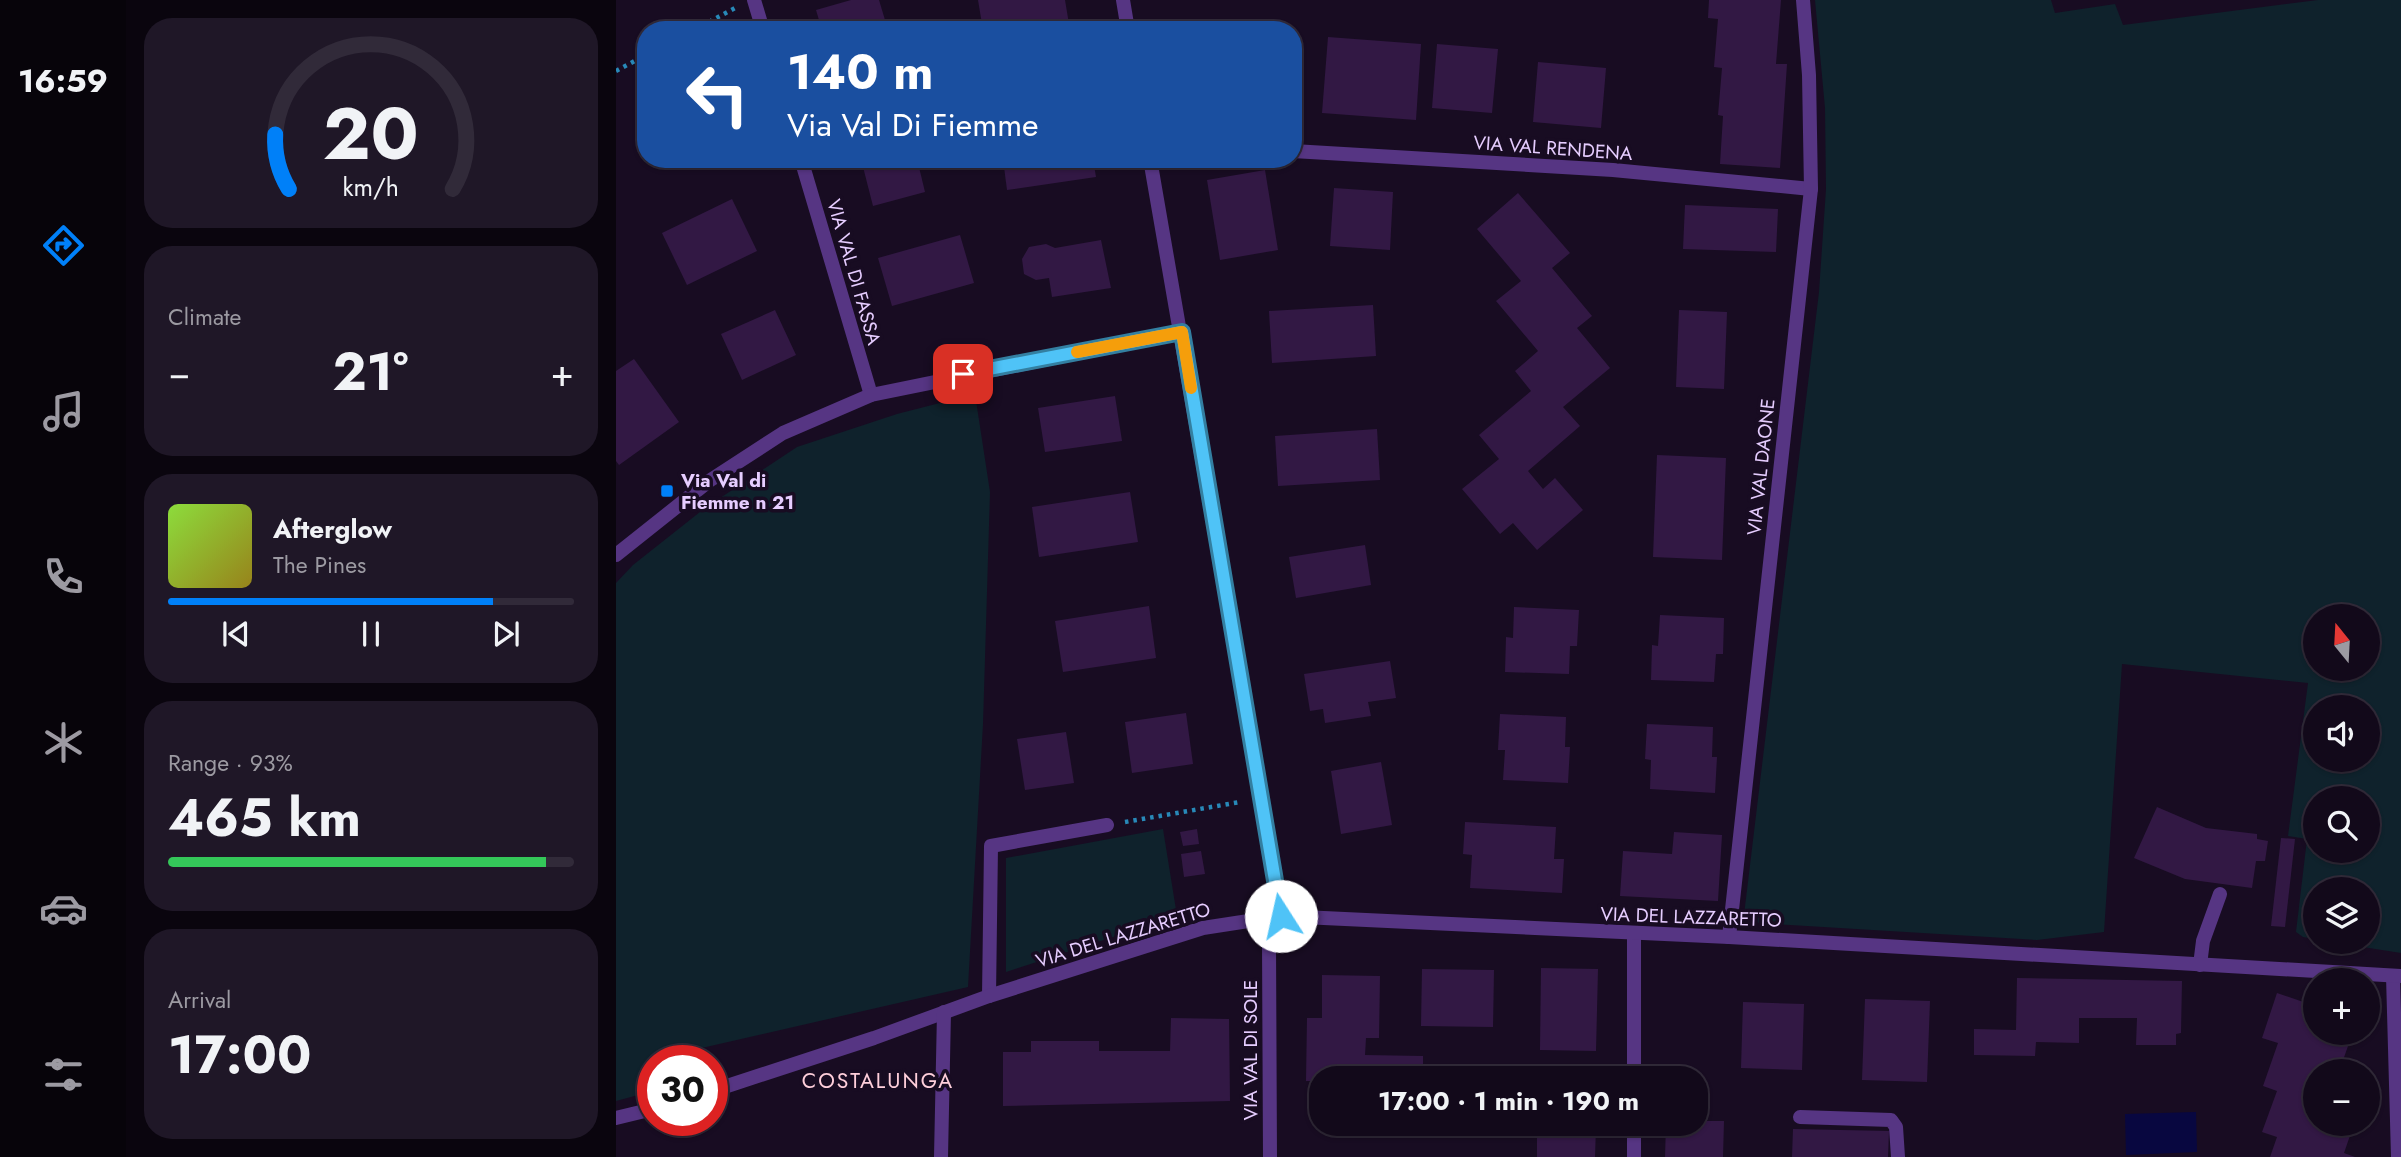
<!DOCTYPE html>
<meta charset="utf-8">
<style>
body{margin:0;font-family:Jost,sans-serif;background:#1f1727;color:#f1f3f6;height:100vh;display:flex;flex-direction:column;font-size:26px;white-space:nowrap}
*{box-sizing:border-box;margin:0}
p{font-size:23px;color:#9c9aa2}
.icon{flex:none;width:38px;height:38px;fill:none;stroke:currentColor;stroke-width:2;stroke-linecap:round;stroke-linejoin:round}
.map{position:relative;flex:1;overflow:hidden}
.side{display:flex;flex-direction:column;gap:18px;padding:18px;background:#0a050e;width:490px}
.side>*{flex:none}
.banner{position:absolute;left:21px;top:21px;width:665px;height:147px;border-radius:28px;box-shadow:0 2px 5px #0004,0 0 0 2px #312a39;background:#1a4fa0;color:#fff;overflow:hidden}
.needle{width:46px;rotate:342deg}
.controls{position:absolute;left:1687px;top:604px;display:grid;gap:14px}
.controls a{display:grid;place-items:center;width:77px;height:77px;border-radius:50%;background:#12091a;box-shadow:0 2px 5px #0004,0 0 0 2px #312a39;font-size:35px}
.speed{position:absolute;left:21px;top:1045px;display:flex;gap:14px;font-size:35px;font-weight:700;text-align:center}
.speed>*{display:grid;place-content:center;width:91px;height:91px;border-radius:50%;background:#12091a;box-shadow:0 2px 5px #0004,0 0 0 2px #312a39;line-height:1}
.speed .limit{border:10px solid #d22;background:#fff;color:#111}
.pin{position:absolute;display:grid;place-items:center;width:60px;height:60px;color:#fff;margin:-30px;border-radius:14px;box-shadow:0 4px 10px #0006}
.me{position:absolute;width:77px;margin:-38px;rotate:350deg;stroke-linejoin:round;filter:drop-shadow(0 0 5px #0008)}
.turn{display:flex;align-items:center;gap:24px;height:147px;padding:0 35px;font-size:32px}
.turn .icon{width:91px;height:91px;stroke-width:2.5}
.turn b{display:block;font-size:49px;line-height:60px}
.big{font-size:52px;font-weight:700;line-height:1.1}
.side .widget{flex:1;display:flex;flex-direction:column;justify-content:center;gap:10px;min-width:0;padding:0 24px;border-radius:28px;background:#1f1727}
.side .dial{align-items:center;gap:0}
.dial svg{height:182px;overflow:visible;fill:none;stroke:#312a39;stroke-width:7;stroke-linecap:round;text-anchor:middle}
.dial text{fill:#f1f3f6;stroke:none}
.song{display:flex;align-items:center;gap:21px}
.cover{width:84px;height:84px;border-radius:10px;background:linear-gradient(135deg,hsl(90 70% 55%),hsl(50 70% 35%))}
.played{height:7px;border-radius:4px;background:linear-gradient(90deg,#0080f8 80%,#312a39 80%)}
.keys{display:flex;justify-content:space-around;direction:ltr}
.heat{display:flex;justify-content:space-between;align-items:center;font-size:38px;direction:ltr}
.charge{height:10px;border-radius:5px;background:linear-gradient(90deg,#34c759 93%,#312a39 0)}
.trip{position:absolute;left:693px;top:1066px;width:399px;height:70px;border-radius:28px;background:#12091a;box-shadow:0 2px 5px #0004,0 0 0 2px #312a39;font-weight:700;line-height:70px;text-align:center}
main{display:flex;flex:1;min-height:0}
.menu{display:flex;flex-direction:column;width:126px;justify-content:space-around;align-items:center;background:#07040a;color:#9c9aa2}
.menu .icon{width:49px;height:49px}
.menu .current{color:#0080f8}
.menu b{font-size:32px;color:#f1f3f6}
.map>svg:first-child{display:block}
.green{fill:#0f222c;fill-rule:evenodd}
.water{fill:#080740}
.building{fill:#321844}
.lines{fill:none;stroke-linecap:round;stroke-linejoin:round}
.path{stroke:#2889b8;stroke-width:4.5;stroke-dasharray:3.5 5;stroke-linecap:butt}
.lane{stroke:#563583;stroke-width:14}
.street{stroke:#563583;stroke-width:14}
.route-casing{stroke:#337fa1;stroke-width:18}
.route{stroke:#4fc3f7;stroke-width:12}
.slow{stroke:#f59e0b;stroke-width:12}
.poi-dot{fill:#0080f8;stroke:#180c22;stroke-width:2.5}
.labels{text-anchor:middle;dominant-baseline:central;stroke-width:7;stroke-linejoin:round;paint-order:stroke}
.street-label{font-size:19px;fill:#e6cdff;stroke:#180c22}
.poi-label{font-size:19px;font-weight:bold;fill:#e6cdff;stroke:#180c22;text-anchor:start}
.neighbourhood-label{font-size:21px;letter-spacing:2px;fill:#ffcfdb;stroke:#180c22}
</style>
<main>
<nav class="menu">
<b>16:59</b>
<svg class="icon current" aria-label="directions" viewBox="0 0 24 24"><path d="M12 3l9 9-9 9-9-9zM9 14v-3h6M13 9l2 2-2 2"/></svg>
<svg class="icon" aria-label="music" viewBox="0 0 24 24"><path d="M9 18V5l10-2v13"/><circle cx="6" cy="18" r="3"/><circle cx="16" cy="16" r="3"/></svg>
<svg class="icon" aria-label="phone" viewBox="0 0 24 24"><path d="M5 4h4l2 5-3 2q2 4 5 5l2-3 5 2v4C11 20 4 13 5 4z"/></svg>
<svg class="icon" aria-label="climate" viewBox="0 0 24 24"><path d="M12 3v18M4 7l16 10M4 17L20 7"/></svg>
<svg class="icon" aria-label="car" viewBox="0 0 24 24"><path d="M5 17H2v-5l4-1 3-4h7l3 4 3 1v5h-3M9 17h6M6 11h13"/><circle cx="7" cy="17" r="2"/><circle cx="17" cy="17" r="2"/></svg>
<svg class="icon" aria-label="filters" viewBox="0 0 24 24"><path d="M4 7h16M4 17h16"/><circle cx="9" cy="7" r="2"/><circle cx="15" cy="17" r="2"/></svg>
</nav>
<section class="side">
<div class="widget dial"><svg viewBox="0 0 100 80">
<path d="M14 69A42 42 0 1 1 86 69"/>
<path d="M14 69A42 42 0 0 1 8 45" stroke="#0080f8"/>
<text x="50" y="56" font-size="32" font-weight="700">20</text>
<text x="50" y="72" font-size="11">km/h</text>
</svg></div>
<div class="widget"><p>Climate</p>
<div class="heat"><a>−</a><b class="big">21°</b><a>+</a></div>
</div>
<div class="widget">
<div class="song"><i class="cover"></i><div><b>Afterglow</b><p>The Pines</p></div></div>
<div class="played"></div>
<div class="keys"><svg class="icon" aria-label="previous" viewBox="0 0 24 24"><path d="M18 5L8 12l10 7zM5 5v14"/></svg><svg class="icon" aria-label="pause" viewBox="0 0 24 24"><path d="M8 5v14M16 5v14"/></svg><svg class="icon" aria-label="next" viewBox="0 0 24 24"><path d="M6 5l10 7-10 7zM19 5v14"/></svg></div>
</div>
<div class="widget"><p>Range · 93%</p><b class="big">465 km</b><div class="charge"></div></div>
<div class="widget"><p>Arrival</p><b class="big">17:00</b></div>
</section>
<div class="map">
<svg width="1785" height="1157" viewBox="0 0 1785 1157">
<rect width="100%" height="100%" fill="#180c22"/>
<g class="green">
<path d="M1199 0H1435L1439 13 1499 4 1507 25 1702 0H1785V953L1715 942H1752V889H1699V939L1687 937 1680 932 1691 839 1672 836 1692 683 1506 664 1488 932 1421 940 1143 923 1128 915 1203 292 1210 189 1209 108ZM1699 616H1752V668H1699ZM1699 707H1752V760H1699ZM1699 798H1752V850H1699Z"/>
<path d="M359 394 374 492 367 724 352 987 42 1058V1060H37V1091L0 1101V583L17 565 89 508 181 447 281 414Z"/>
<path d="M547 829 561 916 390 972V858Z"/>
</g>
<path class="water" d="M1580 1112 1581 1152 1510 1155 1509 1114Z"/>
<g class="building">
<path d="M235 0H263L272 30H206L200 10Z"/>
<path d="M362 0H449L454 30H367Z"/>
<path d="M1093 0H1165L1160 64H1171L1164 168 1104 164 1107 116 1102 115 1106 68 1098 67 1102 19 1092 18Z"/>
<path d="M712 37 805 44 800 120 706 113Z"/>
<path d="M821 44 882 49 876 113 816 108Z"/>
<path d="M922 62 990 68 985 128 917 122Z"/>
<path d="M245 159H301L309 192 257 206Z"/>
<path d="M387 159H477L480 177 391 190Z"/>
<path d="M649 170 662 250 604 260 591 180Z"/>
<path d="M718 188 777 192 774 250 714 246Z"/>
<path d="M902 193 954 253 936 268 976 316 961 328 994 368 947 407 964 426 912 471 927 489 939 478 967 510 921 550 897 523 884 534 846 489 883 459 863 435 915 391 899 371 922 351 880 301 905 281 861 229Z"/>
<path d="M116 199 141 251 71 285 46 233Z"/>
<path d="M1069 205 1162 209 1160 252 1067 249Z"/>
<path d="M344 235 358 283 276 306 262 258Z"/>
<path d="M485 240 495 288 436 297 433 278 420 280 408 274 406 259 413 247 430 244 439 248Z"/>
<path d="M757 305 760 356 656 363 653 311Z"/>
<path d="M159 310 180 355 126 380 105 334Z"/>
<path d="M1063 310 1111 312 1108 389 1060 387Z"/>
<path d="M18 359 63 422 3 465 0 461V371Z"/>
<path d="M499 396 506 441 429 452 422 408Z"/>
<path d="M761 429 764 480 662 486 659 436Z"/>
<path d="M1041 455 1110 458 1106 560 1037 557Z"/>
<path d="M514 492 522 542 423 557 416 507Z"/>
<path d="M749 545 755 585 680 598 673 557Z"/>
<path d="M533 606 540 658 447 672 439 621Z"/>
<path d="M898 607 963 610 961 646H954L953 674 889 672 890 637 897 638Z"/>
<path d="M1044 615 1108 618 1107 654H1100L1098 682 1035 680 1036 645 1042 646Z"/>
<path d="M774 661 780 698 752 702 755 716 709 723 707 709 694 711 688 674Z"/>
<path d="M570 713 577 764 516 773 509 722Z"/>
<path d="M884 714 950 717 949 747H954L952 783 887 780 889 750H882Z"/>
<path d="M1031 724 1097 727 1096 757H1101L1099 793 1034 789 1035 760 1029 759Z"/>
<path d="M450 732 458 783 409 790 401 739Z"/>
<path d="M765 762 776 825 725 834 715 771Z"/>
<path d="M1541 807 1590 828 1641 834V839L1652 841 1649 861H1640L1636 888 1569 879 1518 858Z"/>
<path d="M849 822 940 827 938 859H948L946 893 854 888 856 855 847 854Z"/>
<path d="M581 829 583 844 567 846 564 832Z"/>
<path d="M1058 832 1106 835 1102 901 1004 896 1007 851 1056 854Z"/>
<path d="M1665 838 1679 839 1669 927 1655 926Z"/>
<path d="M585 851 589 874 568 877 565 854Z"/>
<path d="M925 968 982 969 980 1051 924 1050Z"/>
<path d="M806 969 878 970 877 1027 805 1026Z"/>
<path d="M706 975 764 976 763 1038H750L749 1055 807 1056V1064H848V1078H705V1081H690L691 1018H706Z"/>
<path d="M1401 978 1566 981 1565 1033 1560 1034V1045H1520L1521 1018H1463V1043L1420 1042 1419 1056 1358 1055V1029L1400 1030Z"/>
<path d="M1661 993 1699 1006V1032H1737L1726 1063 1741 1071H1699V1124H1738L1728 1153 1739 1157H1654L1661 1137 1646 1132 1661 1091 1647 1086 1662 1043 1646 1038Z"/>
<path d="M1249 999 1314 1001 1311 1082 1246 1080Z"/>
<path d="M1127 1002 1188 1004 1186 1070 1125 1068Z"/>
<path d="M555 1018 613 1019 614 1101 387 1106V1052H415V1041H483V1051H554Z"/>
<path d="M1080 1121H1108L1107 1157H1049L1050 1124H1080Z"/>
<path d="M921 1126 980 1127 979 1157H921Z"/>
<path d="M1177 1129 1273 1131 1272 1157H1176Z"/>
</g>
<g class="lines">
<g class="path">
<path d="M78 30 119 8"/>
<path d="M0 71 30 55"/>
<path d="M509 822 624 802"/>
</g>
<g class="lane">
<path d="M1584 965 1587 941 1604 894"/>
<path d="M1184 1117 1275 1120 1280 1127 1282 1157"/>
</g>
<g class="street">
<path d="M138 0 147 30"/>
<path d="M507 0 512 30"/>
<path d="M677 151 997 170 1195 189"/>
<path d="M185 159 255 395"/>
<path d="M534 159 665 916 653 942 654 1157"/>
<path d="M0 555 93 481 167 433 255 395 566 332"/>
<path d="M1018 935V1078"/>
<path d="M1113 937 1195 189 1193 75 1187 0"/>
<path d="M1777 976 1782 1157"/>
<path d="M373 996 375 846 491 825"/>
<path d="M96 1091 258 1038 373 996 587 928 665 916 1113 937 1785 976"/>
<path d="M0 1118 37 1109"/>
<path d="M1018 1124V1157"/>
<path d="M325 1157 328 1012"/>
</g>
</g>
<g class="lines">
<g class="route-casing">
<path id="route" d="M347 374 566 332 665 916"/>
</g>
<use href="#route" class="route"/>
<path class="slow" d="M461 352 566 332 575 388"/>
</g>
<rect class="poi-dot" x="44" y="484" width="14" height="14" rx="3.5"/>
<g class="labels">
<g class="street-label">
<text transform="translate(937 148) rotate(4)">VIA VAL RENDENA</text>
<text transform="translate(238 272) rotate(74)">VIA VAL DI FASSA</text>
<text transform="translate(1145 467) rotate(-84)">VIA VAL DAONE</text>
<text transform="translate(1075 917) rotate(2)">VIA DEL LAZZARETTO</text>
<text transform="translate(507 935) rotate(-17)">VIA DEL LAZZARETTO</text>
<text transform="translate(634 1050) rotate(-90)">VIA VAL DI SOLE</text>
</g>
<g class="poi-label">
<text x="65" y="480">Via Val di<tspan x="65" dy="22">Fiemme n 21</tspan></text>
</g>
<g class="neighbourhood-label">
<text x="262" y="1081">COSTALUNGA</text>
</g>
</g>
</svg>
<div class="controls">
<a><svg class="needle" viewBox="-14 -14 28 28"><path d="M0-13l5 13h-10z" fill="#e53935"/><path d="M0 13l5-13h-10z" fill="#9c9aa2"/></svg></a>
<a><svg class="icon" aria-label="sound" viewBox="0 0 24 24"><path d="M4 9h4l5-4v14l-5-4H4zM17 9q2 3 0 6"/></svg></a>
<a><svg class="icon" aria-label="search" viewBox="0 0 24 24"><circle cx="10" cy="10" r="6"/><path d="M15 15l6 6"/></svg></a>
<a><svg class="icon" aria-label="layers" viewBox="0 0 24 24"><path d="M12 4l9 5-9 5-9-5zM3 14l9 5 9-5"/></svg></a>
<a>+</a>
<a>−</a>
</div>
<div class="speed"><div class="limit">30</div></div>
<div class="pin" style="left:347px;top:374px;background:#d93025"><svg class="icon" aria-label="arrive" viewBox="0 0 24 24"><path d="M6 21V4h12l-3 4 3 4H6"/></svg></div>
<svg class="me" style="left:665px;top:916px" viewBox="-20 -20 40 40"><circle r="19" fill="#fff"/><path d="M0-13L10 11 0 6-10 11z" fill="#4fc3f7"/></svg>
<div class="trip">17:00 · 1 min · 190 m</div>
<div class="banner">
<div class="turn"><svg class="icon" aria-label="left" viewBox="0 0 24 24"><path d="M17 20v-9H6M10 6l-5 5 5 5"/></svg><div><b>140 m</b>Via Val Di Fiemme</div></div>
</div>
</div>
</main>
